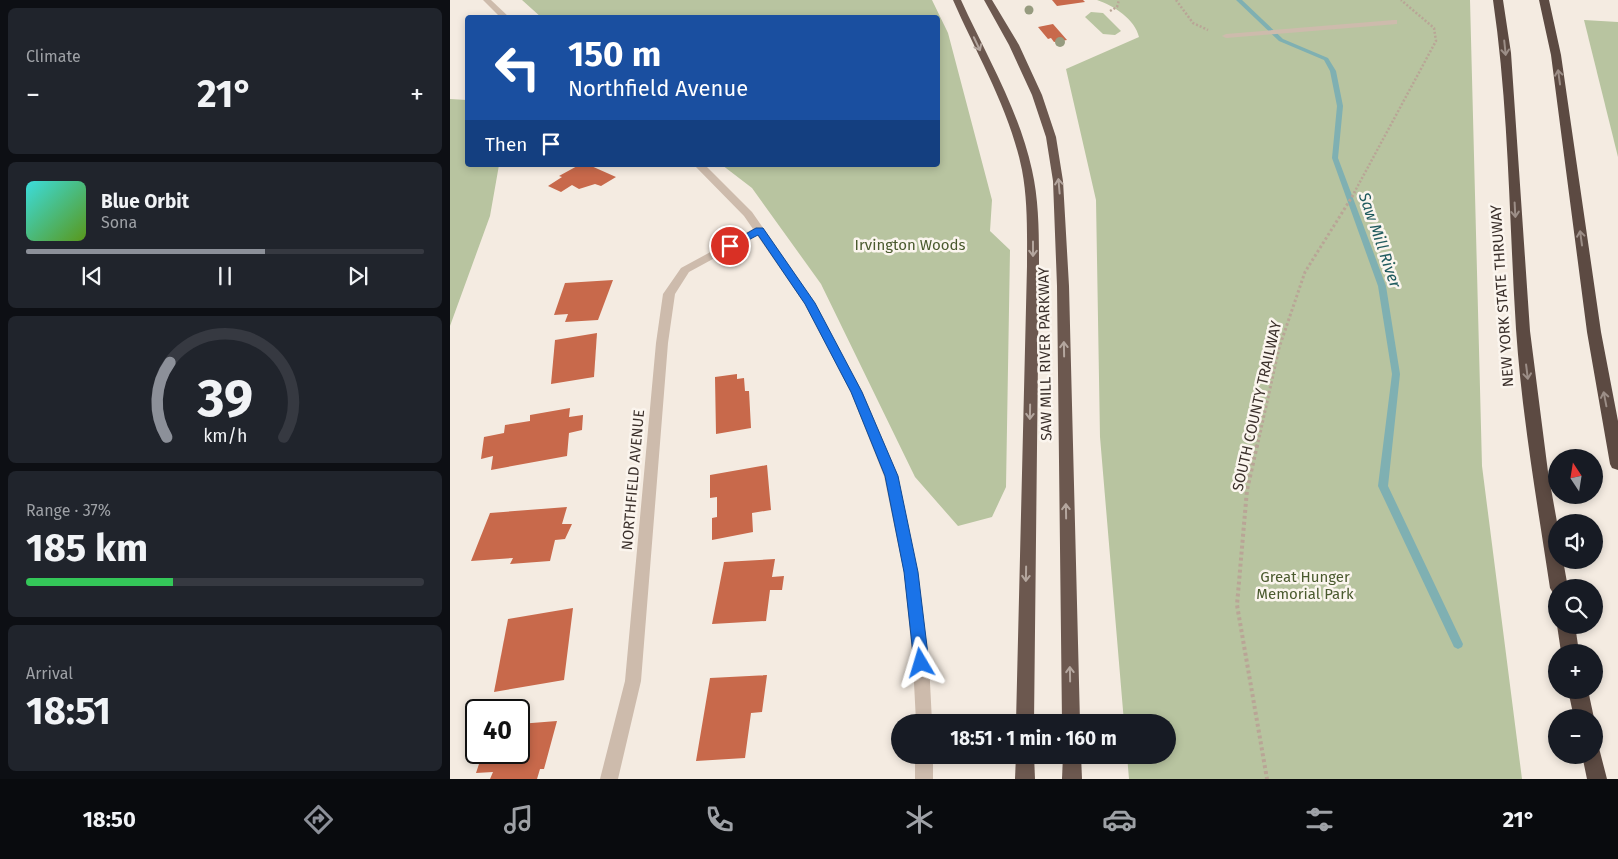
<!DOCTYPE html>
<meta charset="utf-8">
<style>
body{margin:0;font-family:"Fira Sans",sans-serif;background:#20242c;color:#f1f3f6;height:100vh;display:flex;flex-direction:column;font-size:19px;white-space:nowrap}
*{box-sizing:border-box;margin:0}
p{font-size:16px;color:#9ea1a6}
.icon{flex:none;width:28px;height:28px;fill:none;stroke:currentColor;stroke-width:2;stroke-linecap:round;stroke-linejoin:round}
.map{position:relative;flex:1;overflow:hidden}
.sheet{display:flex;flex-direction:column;gap:8px;padding:8px;background:#0d0f14;width:450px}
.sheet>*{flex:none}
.guide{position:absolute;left:15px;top:15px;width:475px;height:152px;border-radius:5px;box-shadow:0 2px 8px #0003;background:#1a4fa0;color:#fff;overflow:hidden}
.needle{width:32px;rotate:348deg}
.fabs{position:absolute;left:1098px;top:449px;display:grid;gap:10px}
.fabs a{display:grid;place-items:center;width:55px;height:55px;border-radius:50%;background:#171b24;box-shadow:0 2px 8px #0003;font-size:25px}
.speed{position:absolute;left:15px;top:699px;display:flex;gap:10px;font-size:25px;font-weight:700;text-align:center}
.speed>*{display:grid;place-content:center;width:65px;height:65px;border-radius:50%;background:#171b24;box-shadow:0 2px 8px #0003;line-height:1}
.speed .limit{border:2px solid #111;border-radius:8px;background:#fff;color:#111}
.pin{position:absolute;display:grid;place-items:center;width:42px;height:42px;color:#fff;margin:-21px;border:2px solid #fff;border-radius:50%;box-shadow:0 1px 5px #0007}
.me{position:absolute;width:55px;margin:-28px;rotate:353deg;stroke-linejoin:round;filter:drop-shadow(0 0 4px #0008)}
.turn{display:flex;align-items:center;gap:18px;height:105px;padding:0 20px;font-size:22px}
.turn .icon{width:65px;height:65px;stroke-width:2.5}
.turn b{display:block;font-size:35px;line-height:42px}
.then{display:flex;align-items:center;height:48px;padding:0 20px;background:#0003;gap:10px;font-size:19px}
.big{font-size:38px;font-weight:700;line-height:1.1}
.sheet .tile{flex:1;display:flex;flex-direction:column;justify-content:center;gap:8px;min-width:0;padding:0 18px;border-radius:8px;background:#20242c}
.sheet .dial{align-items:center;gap:0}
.dial svg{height:130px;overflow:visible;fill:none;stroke:#363941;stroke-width:7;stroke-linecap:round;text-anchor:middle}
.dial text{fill:#f1f3f6;stroke:none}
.song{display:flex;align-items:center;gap:15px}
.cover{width:60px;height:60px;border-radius:8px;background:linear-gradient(135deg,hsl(180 70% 55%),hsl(90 70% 35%))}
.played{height:5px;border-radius:2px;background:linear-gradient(90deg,#8c9099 60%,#363941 60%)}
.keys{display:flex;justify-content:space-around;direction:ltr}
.heat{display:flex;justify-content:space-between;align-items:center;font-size:28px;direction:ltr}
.charge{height:8px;border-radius:4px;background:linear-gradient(90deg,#34c759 37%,#363941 0)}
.trip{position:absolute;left:441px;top:714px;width:285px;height:50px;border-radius:25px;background:#171b24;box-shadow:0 2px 8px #0003;font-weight:700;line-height:50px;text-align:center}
.tabs{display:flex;height:80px;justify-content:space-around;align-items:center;background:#090b0e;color:#9ea1a6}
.tabs .icon{width:35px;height:35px}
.tabs .active{color:#8c9099}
.tabs b{font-size:22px;color:#f1f3f6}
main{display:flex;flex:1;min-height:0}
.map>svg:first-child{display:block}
.green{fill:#b8c4a0}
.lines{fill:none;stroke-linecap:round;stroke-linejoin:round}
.stream{fill:#7fb0b2;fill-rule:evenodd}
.building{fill:#c8694b}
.path-far2{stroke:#b9a596;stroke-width:2.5;stroke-dasharray:2 2;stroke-linecap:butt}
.path-far1{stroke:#b9a596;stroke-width:3;stroke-dasharray:2.5 2.5;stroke-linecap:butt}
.path{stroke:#b9a596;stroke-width:4;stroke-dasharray:3 3;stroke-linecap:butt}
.service{fill:#cdbbac;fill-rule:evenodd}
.tertiary{fill:#cdbbac;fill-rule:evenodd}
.trunk{fill:#6c584f;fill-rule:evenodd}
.motorway{fill:#5c4a42;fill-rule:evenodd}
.tree{fill:#969b7f}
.oneway{stroke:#b4a69e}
.oneway2{stroke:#9c8e87}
.route{fill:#1a73e8;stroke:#114b97}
.labels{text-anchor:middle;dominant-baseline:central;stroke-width:5;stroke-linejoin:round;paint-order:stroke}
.park-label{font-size:15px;fill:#4a5a2e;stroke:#fbf5ee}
.street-label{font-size:15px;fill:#3b302b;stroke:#fbf5ee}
.water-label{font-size:16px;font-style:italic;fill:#1f5a5e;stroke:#fbf5ee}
</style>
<main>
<section class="sheet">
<div class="tile"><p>Climate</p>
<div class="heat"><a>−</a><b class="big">21°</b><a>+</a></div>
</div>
<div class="tile">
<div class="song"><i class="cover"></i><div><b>Blue Orbit</b><p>Sona</p></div></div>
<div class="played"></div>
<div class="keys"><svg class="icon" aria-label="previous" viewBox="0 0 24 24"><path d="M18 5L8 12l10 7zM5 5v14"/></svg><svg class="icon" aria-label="pause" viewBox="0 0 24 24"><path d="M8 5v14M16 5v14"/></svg><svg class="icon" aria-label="next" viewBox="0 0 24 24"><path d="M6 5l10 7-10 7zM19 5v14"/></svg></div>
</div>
<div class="tile dial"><svg viewBox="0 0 100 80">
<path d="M14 69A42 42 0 1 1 86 69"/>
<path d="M14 69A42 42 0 0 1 16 23" stroke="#8c9099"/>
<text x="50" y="56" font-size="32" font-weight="700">39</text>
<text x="50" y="72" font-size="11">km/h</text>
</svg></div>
<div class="tile"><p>Range · 37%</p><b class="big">185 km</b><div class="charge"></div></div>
<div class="tile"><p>Arrival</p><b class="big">18:51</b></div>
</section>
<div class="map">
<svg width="1168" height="779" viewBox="0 0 1168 779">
<rect width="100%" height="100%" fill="#f4ebe1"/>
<g class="green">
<path d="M72 0H482L498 33 542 200 540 231 560 250 556 487 542 517 508 526 465 477 371 284 302 188 272 165H488V18H92Z"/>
<path d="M647 0H1020L1032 466 1072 779H679L677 755H718V722H674L650 437 646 200 616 69 689 37C685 19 664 6 647 0Z"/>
<path d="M641 12 653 13 671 31 665 35 653 34 635 17Z"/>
<path d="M1134 20 1168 22V157Z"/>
<path d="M0 99 17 100 18 165H49L40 216 0 326Z"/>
</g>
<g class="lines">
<path class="stream" d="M786 0H792L833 39 878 58 886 71 893 106 888 158 936 286 950 374 938 486 1013 644 1012 647 1008 649 1004 647 928 486 942 374 928 286 882 158 887 106 880 71 874 60 829 41Z"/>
</g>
<g class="building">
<path d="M602 0H633L635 2 607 6Z"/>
<path d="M603 24 617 40 604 42 601 38 598 39 588 27Z"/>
<path d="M129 165H139L166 177 151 186 145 184 129 189 122 185 111 192 98 186 112 177 109 176Z"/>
<path d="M163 280 148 320 115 322 118 314 104 315 115 283Z"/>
<path d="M147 333 144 377 101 384 105 340Z"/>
<path d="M287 374V379L294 378 295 391H299L301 428 266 434 265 377Z"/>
<path d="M120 408 119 417 133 415 132 430 119 433 117 456 41 470 43 456 31 459 34 437 54 433 55 425 80 421V415Z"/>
<path d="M317 465 321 510 302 513 303 532 262 540V518L267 517V497L260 498V475Z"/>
<path d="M117 507 112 524H122L115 539 105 540 100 561 60 564 63 558 21 561 40 513Z"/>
<path d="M325 559 322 577 334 576 332 590H320L316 621 262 624 274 562Z"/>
<path d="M123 608 114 680 44 692 58 619Z"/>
<path d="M317 675 312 712 301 713 295 758 246 761 260 678Z"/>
<path d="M107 721 94 769H90L87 779H40L43 772 26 773 33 752H69V724Z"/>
</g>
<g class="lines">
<g class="path-far2">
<path d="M726 0 743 23 758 30"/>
<path d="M660 11 667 7 669 0"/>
<path d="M904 193 986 41 984 28 951 0"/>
</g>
<path class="path-far1" d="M807 447 829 348 855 272 905 192"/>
<path class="path" d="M807 445 797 490 787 605 817 779"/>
<path class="service" d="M944 20H947V24L776 38 772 36 776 34Z"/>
<g class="tertiary">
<path d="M33 0H41L60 18H51Z"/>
<path d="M244 165H255L302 212 365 303 413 393 448 476 468 573 479 663 482 722H466L463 663 454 573 434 476 401 393 354 303 307 235 239 272 225 294 218 343 191 681 168 779H150L175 681 206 343 213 294 231 268 303 229 294 216Z"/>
<rect x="465" y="755" width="18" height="24"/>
</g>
<g class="trunk">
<path d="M503 0H511C536 55 569 110 582 170 589 201 589 234 589 266L584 722H566L577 266C577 234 578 202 572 170 560 110 527 55 503 0Z"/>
<path d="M534 0H542L569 45 592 95 606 137 613 181 619 286 630 722H612L607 286 603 181 596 137 582 95 559 45Z"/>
<path d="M566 755H584L585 779H565Z"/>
<path d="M613 755H631L632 779H612Z"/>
</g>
<g class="motorway">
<path d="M1043 0H1053L1061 53 1080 331 1098 472 1107 522 1106 560H1113L1118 588H1106V595L1103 593 1100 588C1087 502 1072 416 1066 329 1059 219 1059 109 1043 0Z"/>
<path d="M1089 0H1099L1111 55 1151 332 1168 421V470L1162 468 1160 464 1137 332 1101 55Z"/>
<path d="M1107 625H1125L1129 652H1111Z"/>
<path d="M1118 690H1138L1144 718H1124Z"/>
<path d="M1144 746 1149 748 1157 779H1137L1132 755H1144Z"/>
</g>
</g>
<g class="tree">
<circle cx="579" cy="10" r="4.5"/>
<circle cx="610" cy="42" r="5"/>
</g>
<defs><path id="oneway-shaft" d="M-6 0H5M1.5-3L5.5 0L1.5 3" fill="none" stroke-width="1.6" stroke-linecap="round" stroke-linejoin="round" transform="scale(1.25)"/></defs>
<g class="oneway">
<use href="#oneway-shaft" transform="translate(527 44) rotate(65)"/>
<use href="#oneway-shaft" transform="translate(609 186) rotate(-95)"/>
<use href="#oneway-shaft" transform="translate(583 249) rotate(90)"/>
<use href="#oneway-shaft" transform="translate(614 349) rotate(-91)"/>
<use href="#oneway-shaft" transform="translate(580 412) rotate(91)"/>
<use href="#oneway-shaft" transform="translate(616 511) rotate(-91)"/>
<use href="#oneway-shaft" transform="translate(576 574) rotate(91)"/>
<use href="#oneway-shaft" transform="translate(620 674) rotate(-91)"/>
</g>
<g class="oneway2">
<use href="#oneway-shaft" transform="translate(1055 48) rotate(84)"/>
<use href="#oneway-shaft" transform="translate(1109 77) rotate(-98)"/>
<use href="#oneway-shaft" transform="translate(1065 210) rotate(87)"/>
<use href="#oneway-shaft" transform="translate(1131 238) rotate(-98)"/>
<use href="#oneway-shaft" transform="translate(1077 372) rotate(83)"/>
<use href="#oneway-shaft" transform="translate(1155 399) rotate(-101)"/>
</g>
<path class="route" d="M306 228H313L365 303 412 392 448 476 468 572 479 663 476 668 471 670 466 668 464 663 454 572 435 476 401 392 355 304 308 235 283 248 280 249 275 246Z"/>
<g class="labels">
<g class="park-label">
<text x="460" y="245">Irvington Woods</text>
<text x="855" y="577">Great Hunger<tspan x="855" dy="17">Memorial Park</tspan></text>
</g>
<g class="street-label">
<text transform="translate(1052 296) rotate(-94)">NEW YORK STATE THRUWAY</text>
<text transform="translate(595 354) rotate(-91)">SAW MILL RIVER PARKWAY</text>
<text transform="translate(807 406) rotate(-77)">SOUTH COUNTY TRAILWAY</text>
<text transform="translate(183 480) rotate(-85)">NORTHFIELD AVENUE</text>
</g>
<g class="water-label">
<text transform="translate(930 240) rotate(71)">Saw Mill River</text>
</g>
</g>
</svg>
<div class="fabs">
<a><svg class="needle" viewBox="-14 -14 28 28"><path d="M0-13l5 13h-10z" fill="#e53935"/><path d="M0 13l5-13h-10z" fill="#9ea1a6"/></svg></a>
<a><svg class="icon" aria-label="sound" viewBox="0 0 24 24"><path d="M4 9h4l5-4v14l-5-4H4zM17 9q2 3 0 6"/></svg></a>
<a><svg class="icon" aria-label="search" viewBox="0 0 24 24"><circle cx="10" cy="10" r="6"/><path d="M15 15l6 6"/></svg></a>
<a>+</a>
<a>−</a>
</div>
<div class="speed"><div class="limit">40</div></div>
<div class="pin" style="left:280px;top:246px;background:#d93025"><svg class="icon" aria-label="arrive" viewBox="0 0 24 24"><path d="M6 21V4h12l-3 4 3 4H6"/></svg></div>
<svg class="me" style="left:471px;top:663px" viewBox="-20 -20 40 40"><path d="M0-17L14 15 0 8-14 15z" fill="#1a73e8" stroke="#fff" stroke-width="4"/></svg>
<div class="trip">18:51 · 1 min · 160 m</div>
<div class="guide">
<div class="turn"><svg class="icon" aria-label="left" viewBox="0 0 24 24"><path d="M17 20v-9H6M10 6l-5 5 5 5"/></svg><div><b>150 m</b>Northfield Avenue</div></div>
<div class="then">Then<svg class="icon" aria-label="arrive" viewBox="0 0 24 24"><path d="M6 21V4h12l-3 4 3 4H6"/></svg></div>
</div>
</div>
</main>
<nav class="tabs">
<b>18:50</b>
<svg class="icon active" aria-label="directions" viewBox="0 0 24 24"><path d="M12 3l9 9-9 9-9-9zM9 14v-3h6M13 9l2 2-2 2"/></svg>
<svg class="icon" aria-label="music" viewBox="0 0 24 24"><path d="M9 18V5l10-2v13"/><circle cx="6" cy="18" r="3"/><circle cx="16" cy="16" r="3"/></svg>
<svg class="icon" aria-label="phone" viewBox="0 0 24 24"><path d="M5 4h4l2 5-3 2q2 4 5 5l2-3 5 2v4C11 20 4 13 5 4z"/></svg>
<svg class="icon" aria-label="climate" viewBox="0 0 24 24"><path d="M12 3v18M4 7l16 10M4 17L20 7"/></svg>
<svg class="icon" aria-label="car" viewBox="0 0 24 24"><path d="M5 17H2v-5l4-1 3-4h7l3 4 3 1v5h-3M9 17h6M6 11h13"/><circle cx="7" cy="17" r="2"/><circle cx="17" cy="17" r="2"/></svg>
<svg class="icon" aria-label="filters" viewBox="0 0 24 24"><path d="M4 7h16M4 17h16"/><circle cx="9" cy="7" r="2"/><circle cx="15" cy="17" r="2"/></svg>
<b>21°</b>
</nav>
